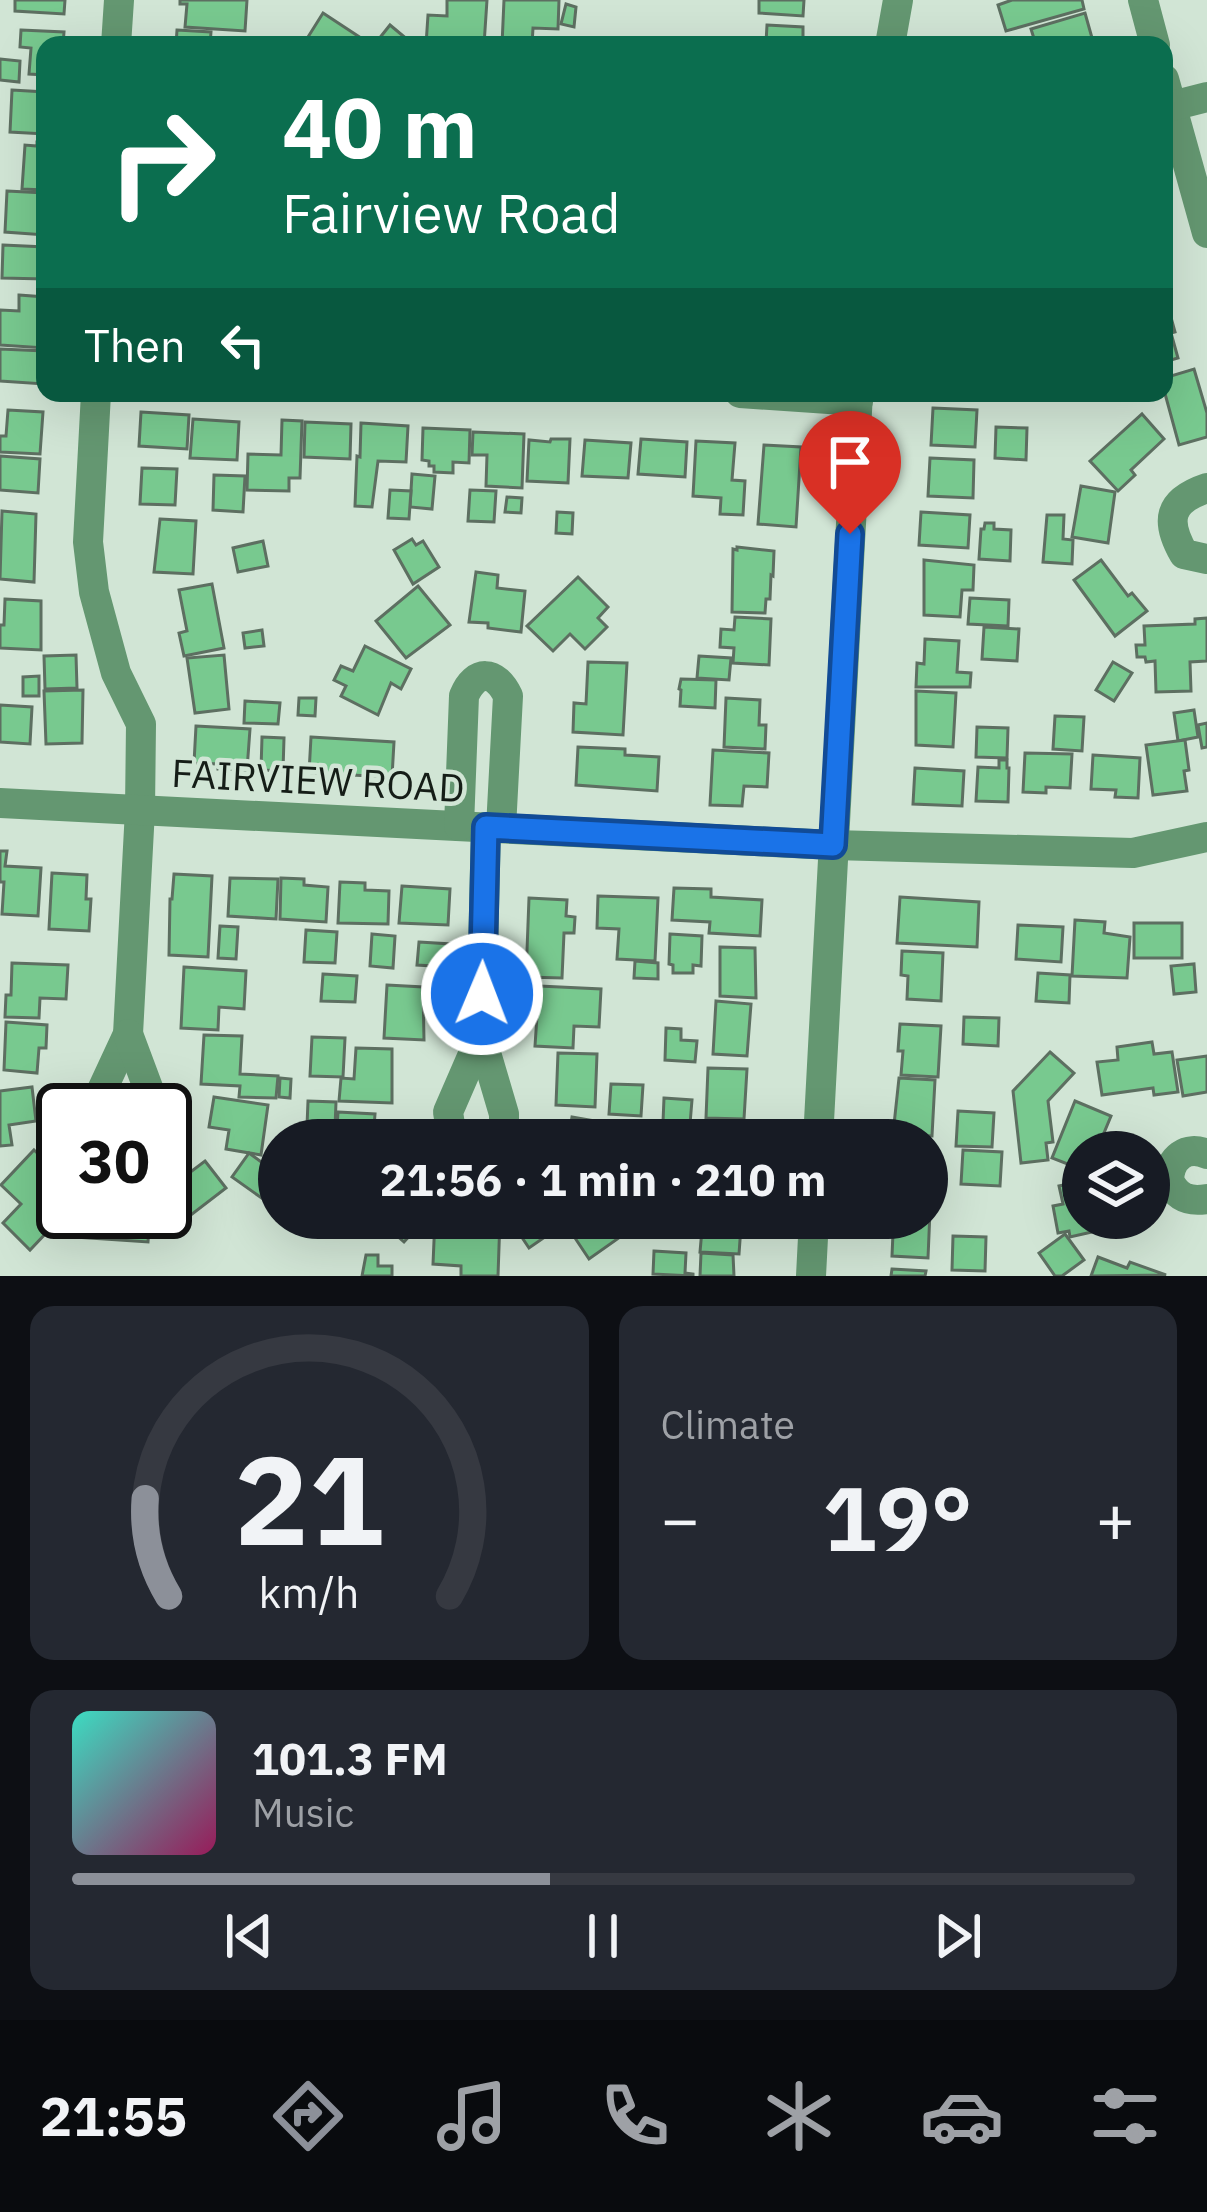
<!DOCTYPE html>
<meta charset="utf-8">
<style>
body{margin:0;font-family:"IBM Plex Sans",sans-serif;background:#242831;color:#f1f3f6;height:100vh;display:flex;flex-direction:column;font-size:45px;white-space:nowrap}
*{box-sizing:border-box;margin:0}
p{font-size:39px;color:#9ea1a6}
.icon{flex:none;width:66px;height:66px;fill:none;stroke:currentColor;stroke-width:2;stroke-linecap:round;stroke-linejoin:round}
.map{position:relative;height:1276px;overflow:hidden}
.details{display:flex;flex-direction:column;gap:30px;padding:30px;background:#0d0f14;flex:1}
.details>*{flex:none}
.hud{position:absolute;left:36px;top:36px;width:1137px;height:366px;border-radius:24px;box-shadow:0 12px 48px #0002;background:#0b6e4f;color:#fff;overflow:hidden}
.fabs{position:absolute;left:1062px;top:1131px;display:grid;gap:24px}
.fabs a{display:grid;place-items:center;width:108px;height:108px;border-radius:50%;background:#171b24;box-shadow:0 12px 48px #0002;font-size:60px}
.speed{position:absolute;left:36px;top:1083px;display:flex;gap:24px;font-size:60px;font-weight:700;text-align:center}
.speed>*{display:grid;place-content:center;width:156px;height:156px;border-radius:50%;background:#171b24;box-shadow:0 12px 48px #0002;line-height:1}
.speed .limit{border:6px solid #111;border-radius:18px;background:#fff;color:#111}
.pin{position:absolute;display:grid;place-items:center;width:102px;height:102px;color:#fff;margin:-123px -51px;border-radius:50% 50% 50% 0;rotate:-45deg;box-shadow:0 0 12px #0007}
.pin .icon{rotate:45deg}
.me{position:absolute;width:132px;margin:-66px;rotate:1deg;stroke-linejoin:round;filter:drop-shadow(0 0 9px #0008)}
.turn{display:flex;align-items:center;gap:42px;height:252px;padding:0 48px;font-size:54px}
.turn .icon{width:156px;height:156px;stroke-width:2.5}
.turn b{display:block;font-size:84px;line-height:102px}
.then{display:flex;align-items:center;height:114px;padding:0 48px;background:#0003;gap:24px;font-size:45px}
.big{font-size:90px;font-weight:700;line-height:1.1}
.details .card{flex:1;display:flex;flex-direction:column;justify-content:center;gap:18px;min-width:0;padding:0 42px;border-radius:24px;background:#242831}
.details .dial{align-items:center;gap:0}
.dial svg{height:312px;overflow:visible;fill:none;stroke:#363941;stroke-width:7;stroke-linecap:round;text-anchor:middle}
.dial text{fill:#f1f3f6;stroke:none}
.song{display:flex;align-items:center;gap:36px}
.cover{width:144px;height:144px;border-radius:18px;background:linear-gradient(135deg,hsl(170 70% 55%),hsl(330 70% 35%))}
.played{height:12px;border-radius:6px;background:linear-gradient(90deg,#8c9099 45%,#363941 45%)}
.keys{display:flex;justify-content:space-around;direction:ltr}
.heat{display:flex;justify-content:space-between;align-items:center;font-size:66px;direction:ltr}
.details .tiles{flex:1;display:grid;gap:30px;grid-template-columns:1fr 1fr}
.card:last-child{grid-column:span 2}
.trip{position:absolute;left:258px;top:1119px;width:690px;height:120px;border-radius:60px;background:#171b24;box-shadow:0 12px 48px #0002;font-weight:700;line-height:120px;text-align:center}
.dock{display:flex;height:192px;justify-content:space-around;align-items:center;background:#090b0e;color:#9ea1a6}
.dock .icon{width:84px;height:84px}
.dock .on{color:#8c9099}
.dock b{font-size:54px;color:#f1f3f6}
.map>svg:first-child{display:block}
.building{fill:#78c98f;stroke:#5d6f61;stroke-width:3}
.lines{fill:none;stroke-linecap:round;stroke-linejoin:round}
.minor{stroke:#649771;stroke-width:30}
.route-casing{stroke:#114b97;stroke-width:30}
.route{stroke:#1a73e8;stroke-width:21}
.labels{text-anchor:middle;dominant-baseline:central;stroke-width:9;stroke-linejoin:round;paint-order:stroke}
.street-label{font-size:39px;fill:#151d17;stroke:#d1e5d5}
</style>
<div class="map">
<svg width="1207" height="1276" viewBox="0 0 1207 1276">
<rect width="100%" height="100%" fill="#d1e5d5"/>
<g class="building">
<path d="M15 0H65L64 14 15 11Z"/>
<path d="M180 0H247L245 31 185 27 187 4H180Z"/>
<path d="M447 0H487L484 45H426L428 15 447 16Z"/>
<path d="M504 0H559L558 29 533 28 532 45H502Z"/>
<path d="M759 0H804L803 16 759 13Z"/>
<path d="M1012 0H1082L1084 9 1006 31 998 5Z"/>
<path d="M566 4 576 7 574 27 561 24Z"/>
<path d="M323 13 361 38 357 45 314 43 308 37Z"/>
<path d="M1085 13 1094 45H1036L1031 29Z"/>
<path d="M390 25 414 45H374Z"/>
<path d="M767 25 803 27V45H759V42L766 43Z"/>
<path d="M21 30 64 32 63 45H45V75L29 74 31 48 20 47Z"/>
<path d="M177 30 211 32 210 45H176Z"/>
<path d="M0 59 20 61 19 82 0 80Z"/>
<path d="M12 90 45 92V134L10 132Z"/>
<path d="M37 142H45V190L22 189 25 145 37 146Z"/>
<path d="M7 191 45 193V235L5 232Z"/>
<path d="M3 245 45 247V279L2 278Z"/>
<path d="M19 295 45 297V348L0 345V310L19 311Z"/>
<path d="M1167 303 1175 332 1171 333 1178 358 1164 362V304Z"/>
<path d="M0 349 45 351 44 384 0 381Z"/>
<path d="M1194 369 1207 413V437L1179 445 1164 390V378Z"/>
<path d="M933 408 977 410 975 447 931 445Z"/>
<path d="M8 410 43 412 40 454 0 452V436H6Z"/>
<path d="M141 412 189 415 187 449 139 446Z"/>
<path d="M1142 414 1164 439 1131 470 1135 475 1118 491 1090 461Z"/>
<path d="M193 419 239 422 237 460 190 458Z"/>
<path d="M282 420 302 421 300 478H289V491L247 490 248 454 281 455Z"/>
<path d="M305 422 351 424 350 459 304 457Z"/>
<path d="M361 423 408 426 406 462 378 461 372 507 355 506 357 456 360 457Z"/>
<path d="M996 427 1027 428 1026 460 995 458Z"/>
<path d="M423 428 470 430 469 463 453 462V473L434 472V466H429V461L422 460Z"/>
<path d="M473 432 524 434 522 488 486 486 487 455H472Z"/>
<path d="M551 439H570L568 483 527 481 529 440 550 442Z"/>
<path d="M641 439 687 442 685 477 638 474Z"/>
<path d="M585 440 631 443 628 478 582 476Z"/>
<path d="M696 441 735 443 732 480 745 481 743 515 720 514 721 498 693 496Z"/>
<path d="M764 445 801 447 796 527 758 524Z"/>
<path d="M0 456 40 459 38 493 0 490Z"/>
<path d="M930 458 974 460 973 498 928 496Z"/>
<path d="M142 468 177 469 175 505 140 504Z"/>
<path d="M412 474 435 476 432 509 410 507Z"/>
<path d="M214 475 245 476 243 512 213 510Z"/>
<path d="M1081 486 1115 492 1108 543 1072 537Z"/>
<path d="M390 490 411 491 409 519 388 518Z"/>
<path d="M470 490 496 491 494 522 468 521Z"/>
<path d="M507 497 522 498 521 513 505 512Z"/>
<path d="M2 511 36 514 34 582 0 579Z"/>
<path d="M557 512 573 513 572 534 556 533Z"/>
<path d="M921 512 970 515 968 548 919 545Z"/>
<path d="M1047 515H1064L1063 539 1073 540 1072 564 1043 562Z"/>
<path d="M160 519 196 521 193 574 154 572Z"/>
<path d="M985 523H994V529L1011 530 1010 561 979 559 981 529H984Z"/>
<path d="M412 539 416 545 423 541 439 567 413 584 394 550Z"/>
<path d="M263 541 268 566 238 572 233 548Z"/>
<path d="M737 547 774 551 773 576 771 575 770 599H766L765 613 732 612 733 549 737 550Z"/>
<path d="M924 560 974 565 973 590H962L960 617 924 615Z"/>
<path d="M1101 560 1128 596 1132 593 1147 611 1115 636 1074 580Z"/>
<path d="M476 572 498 575 497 588 525 591 521 632 488 628V623L469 622Z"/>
<path d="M578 577 608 607 598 618 607 627 585 649 570 634 553 651 527 626Z"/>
<path d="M212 584 224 648 184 656 179 633 187 631 179 590Z"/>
<path d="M418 586 450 625 406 658 376 621Z"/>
<path d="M970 598 1009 600 1008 626 968 624Z"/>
<path d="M5 599 41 601V650L0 648V625H4Z"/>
<path d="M735 617 771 619 769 665 733 663 734 648 720 647 721 629 734 630Z"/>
<path d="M1207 618V661L1190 662 1191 691 1156 692 1155 661 1146 662 1145 657H1137L1136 645H1145L1144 626 1195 624V619Z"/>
<path d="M984 627 1019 629 1017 661 982 659Z"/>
<path d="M262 630 264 646 245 648 243 633Z"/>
<path d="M925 639 959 641 957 672 971 673 970 687H916L917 663 924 664Z"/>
<path d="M365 646 411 669 401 689 391 683 378 715 341 696 346 686 334 680 341 666 353 671Z"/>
<path d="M76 655 77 688 45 689 44 656Z"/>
<path d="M224 655 229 709 195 713 187 658Z"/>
<path d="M699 656 731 658 729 680 697 678Z"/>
<path d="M588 662 627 663 623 735 573 732 574 703 586 704Z"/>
<path d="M1113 662 1132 673 1114 701 1096 690Z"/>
<path d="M39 676V696H23V677Z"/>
<path d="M681 679 716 680 715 708 680 706 681 690 679 689Z"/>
<path d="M83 690 82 743 46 744 44 691Z"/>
<path d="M916 691 956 693 953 747 916 745Z"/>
<path d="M299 698H316L315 716 298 715Z"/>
<path d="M726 698 760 700 759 725H766L765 749 724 747Z"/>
<path d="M245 701 280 703 278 724 244 723Z"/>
<path d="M0 705 32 707 30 744 0 742Z"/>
<path d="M1194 710 1198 737 1178 741 1174 713Z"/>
<path d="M1055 716 1084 717 1082 751 1053 749Z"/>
<path d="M1207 723V747L1202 748 1198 725Z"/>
<path d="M196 726 250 729 247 770 218 769V764L194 763Z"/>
<path d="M977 727 1008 728 1007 758 976 757Z"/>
<path d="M262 737 284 738 283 771 261 770Z"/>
<path d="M311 737 394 742 392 777 309 773Z"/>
<path d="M1185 740 1189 770 1184 771 1187 791 1153 795 1146 745Z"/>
<path d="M578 747 625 749V755L659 757 657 791 576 785Z"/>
<path d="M713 750 769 753 767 787 744 786 742 806 710 805Z"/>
<path d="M1025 753 1072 754 1070 788 1046 787V793L1023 792Z"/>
<path d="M1093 755 1140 758 1138 798 1115 797 1116 790 1091 789Z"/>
<path d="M999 760H1007V768H1009L1008 802 976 801 978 767 999 768Z"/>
<path d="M915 768 964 771 962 806 913 804Z"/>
<path d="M0 851H7L5 866 41 868 38 916 2 914 4 882H0Z"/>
<path d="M52 873 87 875 86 899H91L89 931 49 929Z"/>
<path d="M174 874 212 876 208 957 169 955 170 899H172Z"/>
<path d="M230 878 278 879 276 919 228 916Z"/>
<path d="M281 878 304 879V885L328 887 326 922 280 919Z"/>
<path d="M340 882 365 883V890L389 891 388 924 338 923Z"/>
<path d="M402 886 450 889 448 925 399 923Z"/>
<path d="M674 888 711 889V897L762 900 760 936 709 933 710 922 672 920Z"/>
<path d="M598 896 658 898 655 961 617 959 619 929 597 928Z"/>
<path d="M900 897 979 902 977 947 897 943Z"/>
<path d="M529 898 567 900 566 916 575 917 574 933H564L562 978 526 977Z"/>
<path d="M1075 920 1105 922 1104 933 1130 937 1127 978 1072 976Z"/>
<rect x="1134" y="923" width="48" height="35"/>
<path d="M1018 925 1063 927 1061 962 1016 959Z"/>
<path d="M220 926 238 927 236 959 218 958Z"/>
<path d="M306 930 337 932 335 963 304 962Z"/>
<path d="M372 934 395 936 393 968 370 966Z"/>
<path d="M670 934 702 936 701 966 693 965V973H673V965L669 964Z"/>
<path d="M419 942 451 944 449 967 417 965Z"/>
<path d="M720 947 755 948 756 998 720 996Z"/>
<path d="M902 951 943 953 941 1001 907 999 908 976 901 975Z"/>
<path d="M635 961 658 963V979L634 978Z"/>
<path d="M12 963 68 965 66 999 40 998 39 1018 5 1017 6 995H11Z"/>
<path d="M1194 964 1196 992 1174 994 1171 966Z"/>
<path d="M184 967 246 971 244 1009 219 1007 218 1030 181 1028Z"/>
<path d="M1038 973 1070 975 1069 1003 1036 1001Z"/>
<path d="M323 974 357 976 355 1002 321 1001Z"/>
<path d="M387 985 423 987 424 1040 384 1038Z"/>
<path d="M539 986 601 989 599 1027 574 1026 573 1048 535 1046Z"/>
<path d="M716 1001 751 1004 747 1056 713 1054Z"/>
<path d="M964 1017 999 1018 998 1046 963 1044Z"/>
<path d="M6 1022 47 1025 46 1048H39L37 1073 4 1070Z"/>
<path d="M900 1024 941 1026 938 1077 901 1075 903 1051H898Z"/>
<path d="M666 1028 681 1029V1040L697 1041 695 1062 665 1060Z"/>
<path d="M204 1035 242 1036 240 1074 278 1076 276 1098 239 1097 240 1086 201 1084Z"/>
<path d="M312 1037 345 1038 343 1077 310 1076Z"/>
<path d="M1152 1042 1154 1054 1172 1052 1178 1092 1154 1095 1153 1088 1102 1095 1097 1062 1118 1060 1117 1047Z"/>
<path d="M356 1048 392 1049V1103L339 1101 341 1078 354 1079Z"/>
<path d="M1050 1052 1074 1073 1048 1101 1053 1142 1046 1143 1048 1160 1021 1163 1013 1091Z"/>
<path d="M558 1053 597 1054 595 1107 556 1105Z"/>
<path d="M1207 1056V1092L1183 1096 1177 1060Z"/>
<path d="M708 1068 747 1069 744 1119 706 1118Z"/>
<path d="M280 1078 291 1079 290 1098 279 1097Z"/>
<path d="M899 1078 935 1080 932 1136 893 1134Z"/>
<path d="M611 1084 643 1085 641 1116 609 1114Z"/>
<path d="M32 1087 36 1121 9 1125 12 1145 0 1146V1091Z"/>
<path d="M214 1097 268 1105 261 1155 226 1149 229 1130 209 1127Z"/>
<path d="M664 1098 692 1100 690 1124 663 1122Z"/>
<path d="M308 1101 336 1102 335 1128 307 1126Z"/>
<path d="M1075 1101 1111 1116 1096 1152H1083V1170L1052 1158Z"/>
<path d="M958 1111 994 1113 992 1147 956 1146Z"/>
<path d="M338 1112 375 1114 373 1140H336Z"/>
<path d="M572 1117 606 1123 603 1140H568Z"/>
<path d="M661 1123 693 1125 692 1140H660Z"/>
<path d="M707 1135 744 1137V1140H707Z"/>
<path d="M34 1150 55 1170 48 1177 63 1192V1212H66L30 1250 3 1223 21 1204 1 1185Z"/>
<path d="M963 1150 1002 1152 1000 1186 961 1184Z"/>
<path d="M249 1153 279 1175 263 1199 232 1177Z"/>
<path d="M927 1154H938L935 1207H927Z"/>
<path d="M205 1161 226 1188 174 1228 162 1212H165V1183L167 1181 172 1186Z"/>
<path d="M1083 1181V1218H1103L1105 1229 1070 1237 1069 1231 1058 1233 1053 1206 1063 1204 1059 1186Z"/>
<path d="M927 1211H930L928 1258 892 1256 893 1233H888L889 1218H927Z"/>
<path d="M78 1212H150L148 1242 76 1237Z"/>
<path d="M377 1218H426L404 1242Z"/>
<path d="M435 1218H500L498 1276H461V1266L433 1264Z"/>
<path d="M509 1218H571L575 1224 563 1232 558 1224 550 1230 552 1232 529 1248Z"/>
<path d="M591 1218H611L623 1235 589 1259 571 1232Z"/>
<path d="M703 1218H737V1226H741L739 1254 700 1252Z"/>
<path d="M1065 1234 1084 1260 1062 1276H1055L1039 1253Z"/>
<path d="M953 1236 986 1237 985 1271 952 1270Z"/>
<path d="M654 1251 686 1253 685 1273 693 1274V1276L653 1274Z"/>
<path d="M701 1253 733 1255 734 1276H700Z"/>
<path d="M366 1255H378V1266H392V1276H362Z"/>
<path d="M1098 1257 1127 1268 1130 1262 1166 1275 1091 1276Z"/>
<path d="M892 1269 926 1271 925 1276H891Z"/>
</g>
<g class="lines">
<g class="minor">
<path d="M1143 0 1155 45"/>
<path d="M116 45 119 0"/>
<path d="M890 45 898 0"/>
<path d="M1164 79 1207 233"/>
<path d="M1164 108 1207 97"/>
<path d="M96 393 88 542 94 592 116 673 141 724 140 810 128 1034 102 1090 99 1100 101 1110"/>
<path d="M740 393 858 401"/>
<path d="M1207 488C1168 501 1165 521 1184 554L1207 559"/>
<path d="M0 803 833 845 1133 853 1207 837"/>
<path d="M459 826 464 696C475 669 496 670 508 696L501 828"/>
<path d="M486 827 481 1036 504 1114V1125L494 1140"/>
<path d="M128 1034 150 1093V1110"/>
<path d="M458 1140 451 1131 448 1112 481 1036"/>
<path d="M818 1140 858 393"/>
<path d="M1207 1154C1186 1145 1170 1158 1169 1180 1177 1198 1189 1202 1207 1199"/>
<path d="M811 1276 814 1218"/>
</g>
</g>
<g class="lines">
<g class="route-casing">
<path id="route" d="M482 994 486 827 833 845 850 534"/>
</g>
<use href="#route" class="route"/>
</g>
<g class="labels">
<g class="street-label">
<text transform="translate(318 780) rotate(3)">FAIRVIEW ROAD</text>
</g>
</g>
</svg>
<div class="fabs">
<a><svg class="icon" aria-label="layers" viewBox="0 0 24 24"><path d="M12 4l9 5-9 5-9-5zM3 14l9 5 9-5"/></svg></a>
</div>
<div class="speed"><div class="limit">30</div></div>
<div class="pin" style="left:850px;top:534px;background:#d93025"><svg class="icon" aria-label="arrive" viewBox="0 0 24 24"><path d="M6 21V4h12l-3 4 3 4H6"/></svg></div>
<svg class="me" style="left:482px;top:994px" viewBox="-20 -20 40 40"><circle r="17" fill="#1a73e8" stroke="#fff" stroke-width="3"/><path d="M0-11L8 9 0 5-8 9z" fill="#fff"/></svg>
<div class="trip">21:56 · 1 min · 210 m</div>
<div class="hud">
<div class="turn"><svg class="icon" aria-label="right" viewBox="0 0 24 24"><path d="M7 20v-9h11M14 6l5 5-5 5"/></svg><div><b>40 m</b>Fairview Road</div></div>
<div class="then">Then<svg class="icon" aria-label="left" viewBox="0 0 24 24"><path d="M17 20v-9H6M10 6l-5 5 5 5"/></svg></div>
</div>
</div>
<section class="details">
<div class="tiles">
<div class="card dial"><svg viewBox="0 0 100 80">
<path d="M14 69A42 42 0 1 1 86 69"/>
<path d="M14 69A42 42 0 0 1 8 44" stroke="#8c9099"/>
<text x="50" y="56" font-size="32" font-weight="700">21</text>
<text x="50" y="72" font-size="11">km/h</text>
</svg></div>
<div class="card"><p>Climate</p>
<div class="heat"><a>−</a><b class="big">19°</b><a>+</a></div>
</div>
<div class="card">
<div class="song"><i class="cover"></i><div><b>101.3 FM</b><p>Music</p></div></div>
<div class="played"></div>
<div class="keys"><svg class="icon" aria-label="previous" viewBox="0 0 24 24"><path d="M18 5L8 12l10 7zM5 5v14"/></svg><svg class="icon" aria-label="pause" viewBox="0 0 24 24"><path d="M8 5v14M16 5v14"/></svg><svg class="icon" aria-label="next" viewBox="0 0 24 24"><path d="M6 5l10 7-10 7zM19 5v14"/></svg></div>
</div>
</div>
</section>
<nav class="dock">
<b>21:55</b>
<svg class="icon on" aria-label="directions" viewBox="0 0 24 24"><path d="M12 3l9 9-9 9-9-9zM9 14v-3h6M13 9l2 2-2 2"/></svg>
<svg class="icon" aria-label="music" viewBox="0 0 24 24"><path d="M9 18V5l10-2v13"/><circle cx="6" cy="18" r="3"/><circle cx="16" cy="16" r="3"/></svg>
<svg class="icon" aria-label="phone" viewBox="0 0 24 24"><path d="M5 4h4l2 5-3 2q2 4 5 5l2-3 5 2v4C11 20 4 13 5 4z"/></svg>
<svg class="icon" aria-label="climate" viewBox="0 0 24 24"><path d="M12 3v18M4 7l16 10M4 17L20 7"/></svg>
<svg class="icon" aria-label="car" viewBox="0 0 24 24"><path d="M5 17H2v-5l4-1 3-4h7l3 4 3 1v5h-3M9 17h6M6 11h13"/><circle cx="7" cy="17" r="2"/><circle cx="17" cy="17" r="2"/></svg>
<svg class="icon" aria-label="filters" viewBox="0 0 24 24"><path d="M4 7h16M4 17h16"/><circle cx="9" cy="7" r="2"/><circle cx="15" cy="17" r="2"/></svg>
</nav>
